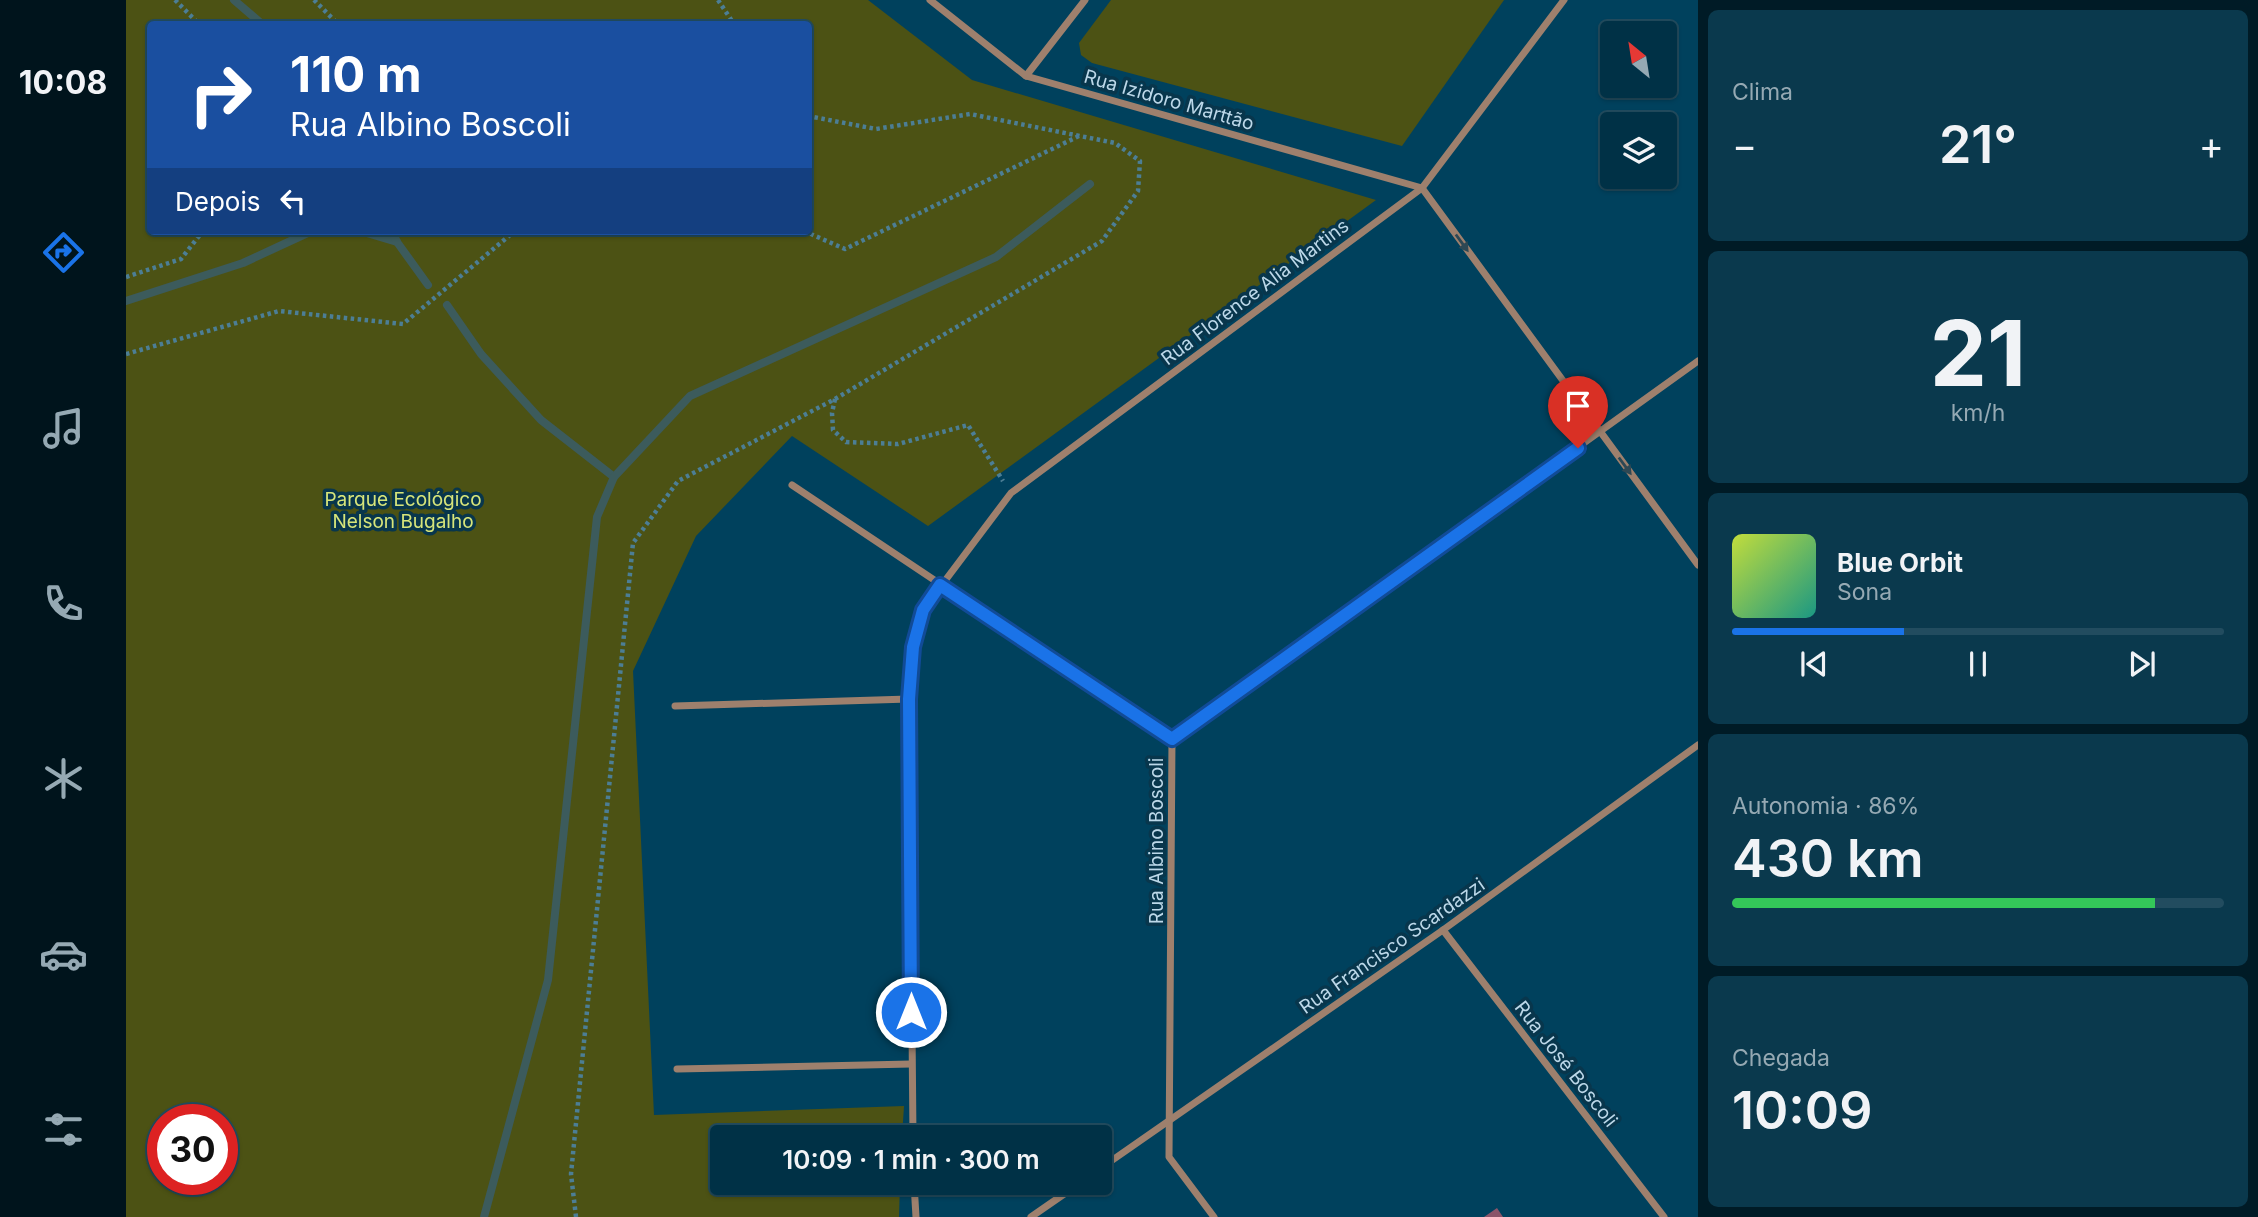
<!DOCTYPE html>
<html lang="pt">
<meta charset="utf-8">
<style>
body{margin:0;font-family:Inter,sans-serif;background:#0a394d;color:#f1f3f6;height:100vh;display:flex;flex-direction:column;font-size:26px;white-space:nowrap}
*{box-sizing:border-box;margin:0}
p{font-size:23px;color:#95a9b3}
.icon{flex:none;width:38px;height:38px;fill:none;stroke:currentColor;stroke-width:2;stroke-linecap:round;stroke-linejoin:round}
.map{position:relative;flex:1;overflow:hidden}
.panel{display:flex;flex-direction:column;gap:10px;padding:10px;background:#001b26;width:560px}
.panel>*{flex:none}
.hud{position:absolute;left:21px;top:21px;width:665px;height:214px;border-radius:7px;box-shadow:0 2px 5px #0004,0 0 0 2px #224c5f;background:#1a4fa0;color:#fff;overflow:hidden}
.needle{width:46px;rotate:330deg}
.fabs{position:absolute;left:1474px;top:21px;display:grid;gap:14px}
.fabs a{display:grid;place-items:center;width:77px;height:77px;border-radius:7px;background:#003146;box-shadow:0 2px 5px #0004,0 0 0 2px #224c5f;font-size:35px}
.speed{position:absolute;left:21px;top:1104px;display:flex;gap:14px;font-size:35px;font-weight:700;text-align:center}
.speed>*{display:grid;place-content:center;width:91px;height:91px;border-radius:50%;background:#003146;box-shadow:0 2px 5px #0004,0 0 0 2px #224c5f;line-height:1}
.speed .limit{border:10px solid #d22;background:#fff;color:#111}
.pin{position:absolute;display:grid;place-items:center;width:60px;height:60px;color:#fff;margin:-72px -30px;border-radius:50% 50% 50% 0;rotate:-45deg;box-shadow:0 0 7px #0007}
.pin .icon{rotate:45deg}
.me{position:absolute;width:77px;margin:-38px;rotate:0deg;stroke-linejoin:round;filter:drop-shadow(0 0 5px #0008)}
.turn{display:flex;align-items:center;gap:24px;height:147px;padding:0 28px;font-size:32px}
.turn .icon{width:91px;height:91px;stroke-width:2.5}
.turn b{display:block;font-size:49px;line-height:60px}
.then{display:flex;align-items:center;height:66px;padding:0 28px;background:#0003;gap:14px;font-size:26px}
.big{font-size:52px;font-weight:600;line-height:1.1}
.panel .widget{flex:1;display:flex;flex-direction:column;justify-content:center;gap:10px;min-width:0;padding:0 24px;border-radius:10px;background:#0a394d}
.panel .dial{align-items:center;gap:0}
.dial b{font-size:91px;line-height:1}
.song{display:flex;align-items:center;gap:21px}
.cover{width:84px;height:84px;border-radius:10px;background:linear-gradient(135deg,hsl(70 70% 55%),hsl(170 70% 35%))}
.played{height:7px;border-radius:4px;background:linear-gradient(90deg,#1a73e8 35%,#224c5f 35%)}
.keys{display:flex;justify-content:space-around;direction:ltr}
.heat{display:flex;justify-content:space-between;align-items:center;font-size:38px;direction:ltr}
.charge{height:10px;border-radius:5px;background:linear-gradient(90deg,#34c759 86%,#224c5f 0)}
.trip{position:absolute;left:584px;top:1125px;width:402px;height:70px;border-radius:7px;background:#003146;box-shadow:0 2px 5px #0004,0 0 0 2px #224c5f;font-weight:600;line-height:70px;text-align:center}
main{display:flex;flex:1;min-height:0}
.tabs{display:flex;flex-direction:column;width:126px;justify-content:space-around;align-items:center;background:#00141c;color:#95a9b3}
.tabs .icon{width:49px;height:49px}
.tabs .current{color:#1a73e8}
.tabs b{font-size:32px;color:#f1f3f6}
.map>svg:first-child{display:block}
.green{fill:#4c5214;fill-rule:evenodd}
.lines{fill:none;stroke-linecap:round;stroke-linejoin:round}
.stream{stroke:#3c5b5c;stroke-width:8}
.building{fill:#8a5469}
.path{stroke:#4c7e95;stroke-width:4.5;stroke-dasharray:3.5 3.5;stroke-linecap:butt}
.minor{stroke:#9e806d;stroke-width:7}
.oneway{fill:#2e4854}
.route-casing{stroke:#114b97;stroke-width:18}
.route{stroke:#1a73e8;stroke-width:12}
.labels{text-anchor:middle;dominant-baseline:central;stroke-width:7;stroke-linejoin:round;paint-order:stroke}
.street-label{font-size:19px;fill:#bcd8e9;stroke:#08364c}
.park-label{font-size:19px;fill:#d7e57a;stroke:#08364c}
</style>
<main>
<nav class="tabs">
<b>10:08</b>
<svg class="icon current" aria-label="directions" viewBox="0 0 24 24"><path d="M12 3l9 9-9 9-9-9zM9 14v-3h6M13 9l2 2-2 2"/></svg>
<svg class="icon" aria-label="music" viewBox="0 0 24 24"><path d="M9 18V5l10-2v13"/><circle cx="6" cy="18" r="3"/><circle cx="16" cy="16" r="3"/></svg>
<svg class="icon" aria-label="phone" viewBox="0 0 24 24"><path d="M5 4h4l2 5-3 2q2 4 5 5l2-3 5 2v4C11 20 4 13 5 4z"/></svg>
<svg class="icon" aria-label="climate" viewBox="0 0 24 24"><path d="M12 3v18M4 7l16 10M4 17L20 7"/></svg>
<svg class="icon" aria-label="car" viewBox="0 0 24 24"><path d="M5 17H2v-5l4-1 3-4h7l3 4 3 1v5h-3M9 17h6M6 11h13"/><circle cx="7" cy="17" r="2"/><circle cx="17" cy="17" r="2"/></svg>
<svg class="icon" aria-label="filters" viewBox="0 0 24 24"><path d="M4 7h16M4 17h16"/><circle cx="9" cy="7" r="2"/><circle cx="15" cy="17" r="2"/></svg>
</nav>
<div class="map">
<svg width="1572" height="1217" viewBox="0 0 1572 1217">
<rect width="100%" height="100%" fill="#00415d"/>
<g class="green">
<path d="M0 0H742L846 80 1250 200 802 526 666 436 570 536 507 671 528 1115 778 1106 776 1137 597 1138V1183H774L773 1217H0ZM24 24H682V231H24ZM37 1120H96V1180H37Z"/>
<path d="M985 0H1378L1276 146 966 63 955 55 953 43Z"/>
</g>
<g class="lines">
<g class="stream">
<path d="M108 0 136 24"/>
<path d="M234 231 271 242"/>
<path d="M266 231 271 242 302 285"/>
<path d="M0 301 117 263 186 231"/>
<path d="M321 305 355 354 415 420 488 477"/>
<path d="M358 1217 422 980 471 517 488 477 564 396 870 257 964 184"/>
</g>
</g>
<path class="building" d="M1371 1208 1377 1217H1358Z"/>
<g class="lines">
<g class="path">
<path d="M49 0 73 24"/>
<path d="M188 0 212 24"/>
<path d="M592 0 608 24"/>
<path d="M678 231 719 249 953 136"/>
<path d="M0 277 55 259 77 231"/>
<path d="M0 354 153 311 277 324 389 231"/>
<path d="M709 399 706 413 707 430 720 442 772 444 842 425 877 481"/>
<path d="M450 1217 445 1174 507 543 552 481 709 399 976 241 1012 191 1014 161 989 143 844 114 750 129 682 116"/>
</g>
<g class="minor">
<path d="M804 0 900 76 1296 188 1572 565"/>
<path d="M900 76 959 0"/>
<path d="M666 485 1046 739 1043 1157 1088 1217"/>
<path d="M549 706 783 699"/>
<path d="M1046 739 1572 361"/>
<path d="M1317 930 1538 1217"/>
<path d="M551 1069 785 1064"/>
<path d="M787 1138 783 699 787 647 797 610 885 493 1296 188 1438 0"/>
<path d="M975 1168 1317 930 1572 745"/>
<path d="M788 1183 790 1217"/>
<path d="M905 1217 954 1183"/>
</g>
</g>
<defs><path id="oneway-solid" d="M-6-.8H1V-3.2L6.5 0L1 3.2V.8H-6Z" transform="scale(1.75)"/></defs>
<g class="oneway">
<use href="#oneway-solid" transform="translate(1336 243) rotate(54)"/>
<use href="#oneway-solid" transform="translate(1499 466) rotate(54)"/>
</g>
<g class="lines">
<g class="route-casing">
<path id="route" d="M785 1012 783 699 787 647 797 610 814 585 1046 739 1452 448"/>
</g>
<use href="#route" class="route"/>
</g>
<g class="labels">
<g class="street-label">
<text transform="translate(1043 100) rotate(16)">Rua Izidoro Marttão</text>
<text transform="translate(1129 292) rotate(-37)">Rua Florence Alia Martins</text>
<text transform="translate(1030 841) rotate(-90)">Rua Albino Boscoli</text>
<text transform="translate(1266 946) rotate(-35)">Rua Francisco Scardazzi</text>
<text transform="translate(1440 1064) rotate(52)">Rua José Boscoli</text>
</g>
<g class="park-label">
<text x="277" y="499">Parque Ecológico<tspan x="277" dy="22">Nelson Bugalho</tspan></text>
</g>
</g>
</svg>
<div class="fabs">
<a><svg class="needle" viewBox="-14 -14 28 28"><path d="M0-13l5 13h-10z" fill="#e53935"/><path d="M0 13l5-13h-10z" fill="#95a9b3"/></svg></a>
<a><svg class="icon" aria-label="layers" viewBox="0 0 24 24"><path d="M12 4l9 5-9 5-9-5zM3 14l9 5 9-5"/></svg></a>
</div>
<div class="speed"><div class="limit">30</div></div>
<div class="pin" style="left:1452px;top:448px;background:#d93025"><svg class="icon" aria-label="arrive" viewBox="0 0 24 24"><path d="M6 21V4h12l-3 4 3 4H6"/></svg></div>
<svg class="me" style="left:785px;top:1012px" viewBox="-20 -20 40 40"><circle r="17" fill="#1a73e8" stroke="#fff" stroke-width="3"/><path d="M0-11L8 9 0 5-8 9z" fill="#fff"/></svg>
<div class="trip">10:09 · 1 min · 300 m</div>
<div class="hud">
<div class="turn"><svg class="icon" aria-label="right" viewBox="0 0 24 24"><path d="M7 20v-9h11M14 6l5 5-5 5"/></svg><div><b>110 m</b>Rua Albino Boscoli</div></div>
<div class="then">Depois<svg class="icon" aria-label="left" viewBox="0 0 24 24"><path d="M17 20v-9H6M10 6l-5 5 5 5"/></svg></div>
</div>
</div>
<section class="panel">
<div class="widget"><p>Clima</p>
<div class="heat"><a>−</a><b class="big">21°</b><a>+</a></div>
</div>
<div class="widget dial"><b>21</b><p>km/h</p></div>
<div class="widget">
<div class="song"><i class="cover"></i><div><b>Blue Orbit</b><p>Sona</p></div></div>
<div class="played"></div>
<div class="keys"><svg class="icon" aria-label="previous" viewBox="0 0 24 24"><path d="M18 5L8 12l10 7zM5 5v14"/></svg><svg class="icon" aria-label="pause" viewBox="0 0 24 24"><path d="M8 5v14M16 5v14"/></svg><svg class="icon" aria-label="next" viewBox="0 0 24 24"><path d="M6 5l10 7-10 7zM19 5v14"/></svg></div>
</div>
<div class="widget"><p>Autonomia · 86%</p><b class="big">430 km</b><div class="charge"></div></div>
<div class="widget"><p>Chegada</p><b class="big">10:09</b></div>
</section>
</main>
